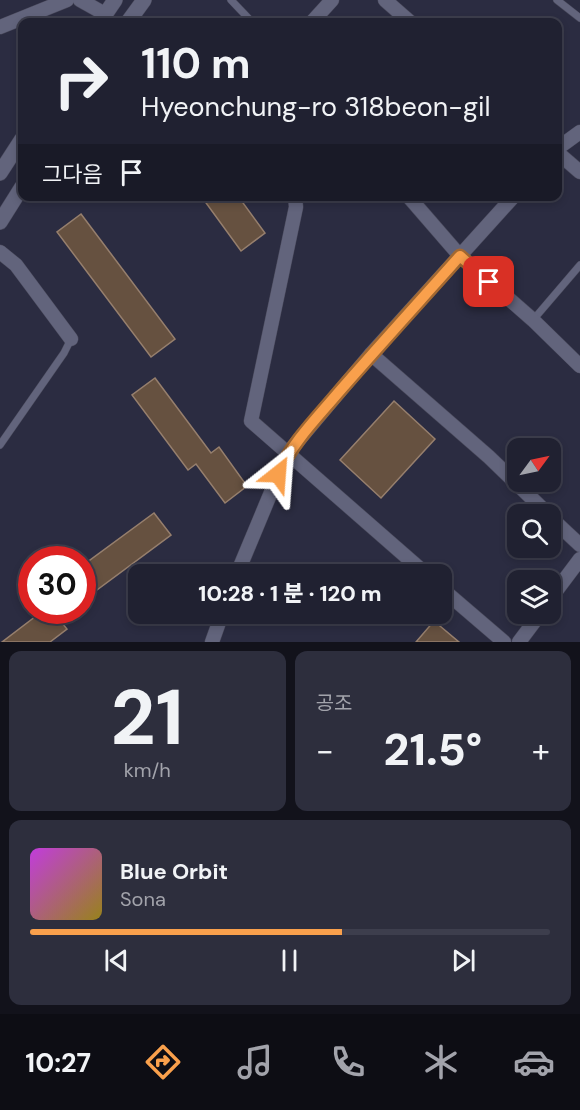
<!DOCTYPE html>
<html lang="ko">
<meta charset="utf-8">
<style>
body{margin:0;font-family:"DM Sans","Noto Sans KR",sans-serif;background:#2d2e3d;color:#f1f3f6;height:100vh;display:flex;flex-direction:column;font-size:22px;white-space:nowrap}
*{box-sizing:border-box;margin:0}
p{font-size:20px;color:#a2a3ab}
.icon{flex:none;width:33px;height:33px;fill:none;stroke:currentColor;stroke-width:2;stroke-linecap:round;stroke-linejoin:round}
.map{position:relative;height:642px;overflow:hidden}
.side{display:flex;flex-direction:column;gap:9px;padding:9px;background:#12121b;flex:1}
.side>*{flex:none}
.top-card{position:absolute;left:18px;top:18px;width:544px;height:183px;border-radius:12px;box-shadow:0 3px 9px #0003,0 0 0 2px #3d3e4d;background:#202131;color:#f1f3f6;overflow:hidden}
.needle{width:39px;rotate:57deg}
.fabs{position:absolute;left:507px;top:438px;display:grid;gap:12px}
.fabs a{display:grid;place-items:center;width:54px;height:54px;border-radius:12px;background:#202131;box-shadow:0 3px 9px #0003,0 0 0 2px #3d3e4d;font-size:30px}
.speed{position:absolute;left:18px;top:546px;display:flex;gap:12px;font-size:30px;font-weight:700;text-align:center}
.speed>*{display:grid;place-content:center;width:78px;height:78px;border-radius:50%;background:#202131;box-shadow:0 3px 9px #0003,0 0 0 2px #3d3e4d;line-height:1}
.speed .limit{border:9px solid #d22;background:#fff;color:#111}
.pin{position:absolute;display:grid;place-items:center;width:51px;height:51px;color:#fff;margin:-26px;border-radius:12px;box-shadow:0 3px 9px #0006}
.me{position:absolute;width:66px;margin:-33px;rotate:28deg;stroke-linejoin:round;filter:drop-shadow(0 0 4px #0008)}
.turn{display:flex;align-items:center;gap:21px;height:126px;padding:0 24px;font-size:27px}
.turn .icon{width:78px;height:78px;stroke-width:2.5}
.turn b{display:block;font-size:42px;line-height:51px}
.then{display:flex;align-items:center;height:57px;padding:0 24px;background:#0003;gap:12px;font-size:22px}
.big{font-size:45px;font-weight:800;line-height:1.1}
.side .card{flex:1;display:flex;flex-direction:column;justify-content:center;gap:9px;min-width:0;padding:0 21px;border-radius:12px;background:#2d2e3d}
.side .dial{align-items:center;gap:0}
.dial b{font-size:78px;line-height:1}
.song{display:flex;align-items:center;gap:18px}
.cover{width:72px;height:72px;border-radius:9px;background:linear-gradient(135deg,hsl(290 70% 55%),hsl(50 70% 35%))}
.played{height:6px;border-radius:3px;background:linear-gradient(90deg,#f9a04c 60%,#3d3e4d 60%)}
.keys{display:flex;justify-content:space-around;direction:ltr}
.heat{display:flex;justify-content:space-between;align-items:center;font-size:33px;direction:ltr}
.side .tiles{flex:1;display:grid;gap:9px;grid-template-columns:1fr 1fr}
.card:last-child{grid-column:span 2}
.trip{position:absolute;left:128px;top:564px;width:324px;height:60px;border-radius:12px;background:#202131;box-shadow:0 3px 9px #0003,0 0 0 2px #3d3e4d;font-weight:800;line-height:60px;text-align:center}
.tab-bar{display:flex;height:96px;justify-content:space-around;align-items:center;background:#0d0d14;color:#a2a3ab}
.tab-bar .icon{width:42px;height:42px}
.tab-bar .active{color:#f9a04c}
.tab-bar b{font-size:27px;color:#f1f3f6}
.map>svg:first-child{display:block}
.building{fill:#665140;stroke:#967f6d;stroke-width:1.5}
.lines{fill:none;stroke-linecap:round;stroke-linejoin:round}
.lane-casing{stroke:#49495b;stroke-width:8}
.street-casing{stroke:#49495b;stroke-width:15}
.secondary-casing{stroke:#49495b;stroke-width:16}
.lane{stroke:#62647c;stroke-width:7}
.street{stroke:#62647c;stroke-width:14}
.secondary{stroke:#62647c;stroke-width:15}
.route-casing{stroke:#a26831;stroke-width:15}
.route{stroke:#f9a04c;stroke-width:10}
</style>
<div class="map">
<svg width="580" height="642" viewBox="0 0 580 642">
<rect width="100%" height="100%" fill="#2b2c41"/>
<g class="building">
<path d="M201 196H238L265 233 241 251Z"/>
<path d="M81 214 175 339 151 357 57 232Z"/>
<path d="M155 378 211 453 219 447 247 486 225 503 196 464 188 470 132 395Z"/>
<path d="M394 401 435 439 381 498 340 460Z"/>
<path d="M154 513 171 535 82 601V566Z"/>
<path d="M44 610H70L59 619 67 629 50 642H2Z"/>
<path d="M434 621 459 642H416Z"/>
</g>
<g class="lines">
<g class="lane-casing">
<g id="lane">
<path d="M231 0 252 22"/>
<path d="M557 0 580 18"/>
<path d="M533 320 580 265"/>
<path d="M0 445 64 353 71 339"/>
</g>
</g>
<g class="street-casing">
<g id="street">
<path d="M80 0 105 14"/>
<path d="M385 0 410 22"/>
<path d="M312 22 332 0"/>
<path d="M0 27 67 0"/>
<path d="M558 148 580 132"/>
<path d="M558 153 580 172"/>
<path d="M295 196 296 207 251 421 426 574"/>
<path d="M408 196 460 256 533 320 580 366"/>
<path d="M0 252 16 265 71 339"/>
<path d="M371 354 489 457 548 514"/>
<path d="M550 517 580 545"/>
<path d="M237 574 287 454 371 354 514 196"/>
<path d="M441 588 504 642"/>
<path d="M550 599 580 559"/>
<path d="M212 642 222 614"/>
<path d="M519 642 540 614"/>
</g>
</g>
<g class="secondary-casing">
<g id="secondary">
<path d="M100 22 115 0"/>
<path d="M128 22 144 0"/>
<path d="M0 173 22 139"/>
<path d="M0 222 22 187"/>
</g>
</g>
<use href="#lane" class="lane"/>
<use href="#street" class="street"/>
<use href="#secondary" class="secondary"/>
</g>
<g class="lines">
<g class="route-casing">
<path id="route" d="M278 474C292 443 316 419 338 393 378 347 419 302 460 256L489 282"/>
</g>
<use href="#route" class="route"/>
</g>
</svg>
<div class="fabs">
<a><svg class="needle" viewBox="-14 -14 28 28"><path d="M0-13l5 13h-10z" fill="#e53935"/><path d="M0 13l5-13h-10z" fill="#a2a3ab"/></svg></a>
<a><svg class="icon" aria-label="search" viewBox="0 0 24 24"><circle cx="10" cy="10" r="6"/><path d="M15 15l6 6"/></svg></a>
<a><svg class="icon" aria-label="layers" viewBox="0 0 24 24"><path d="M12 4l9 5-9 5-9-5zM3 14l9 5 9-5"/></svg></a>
</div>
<div class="speed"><div class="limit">30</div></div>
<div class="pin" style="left:489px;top:282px;background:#d93025"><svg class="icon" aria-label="arrive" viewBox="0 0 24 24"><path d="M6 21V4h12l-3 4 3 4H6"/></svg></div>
<svg class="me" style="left:278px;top:474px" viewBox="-20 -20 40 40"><path d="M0-17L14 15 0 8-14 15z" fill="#f9a04c" stroke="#fff" stroke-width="4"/></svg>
<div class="trip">10:28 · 1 분 · 120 m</div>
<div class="top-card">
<div class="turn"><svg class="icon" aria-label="right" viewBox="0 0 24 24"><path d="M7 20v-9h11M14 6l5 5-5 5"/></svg><div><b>110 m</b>Hyeonchung-ro 318beon-gil</div></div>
<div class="then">그다음<svg class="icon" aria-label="arrive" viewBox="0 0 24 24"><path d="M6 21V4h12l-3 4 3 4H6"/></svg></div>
</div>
</div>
<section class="side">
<div class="tiles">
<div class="card dial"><b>21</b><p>km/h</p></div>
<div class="card"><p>공조</p>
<div class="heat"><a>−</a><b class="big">21.5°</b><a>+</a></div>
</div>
<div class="card">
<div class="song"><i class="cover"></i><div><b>Blue Orbit</b><p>Sona</p></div></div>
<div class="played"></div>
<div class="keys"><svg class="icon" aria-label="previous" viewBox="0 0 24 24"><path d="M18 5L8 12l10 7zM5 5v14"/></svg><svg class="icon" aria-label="pause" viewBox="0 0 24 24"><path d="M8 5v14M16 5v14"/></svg><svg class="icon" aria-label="next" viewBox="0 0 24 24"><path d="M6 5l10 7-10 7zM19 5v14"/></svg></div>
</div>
</div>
</section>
<nav class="tab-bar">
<b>10:27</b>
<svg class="icon active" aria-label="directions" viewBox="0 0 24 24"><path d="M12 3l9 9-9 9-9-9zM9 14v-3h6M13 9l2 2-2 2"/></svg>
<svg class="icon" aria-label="music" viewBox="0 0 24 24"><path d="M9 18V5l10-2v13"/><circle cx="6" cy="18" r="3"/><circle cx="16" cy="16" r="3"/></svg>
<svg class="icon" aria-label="phone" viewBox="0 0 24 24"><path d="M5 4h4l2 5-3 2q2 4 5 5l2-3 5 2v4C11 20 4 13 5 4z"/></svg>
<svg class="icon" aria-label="climate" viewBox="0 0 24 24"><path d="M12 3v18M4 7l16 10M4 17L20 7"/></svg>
<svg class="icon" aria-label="car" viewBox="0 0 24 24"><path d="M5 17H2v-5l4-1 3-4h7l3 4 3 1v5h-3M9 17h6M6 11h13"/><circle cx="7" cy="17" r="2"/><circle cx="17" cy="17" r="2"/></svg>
</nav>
